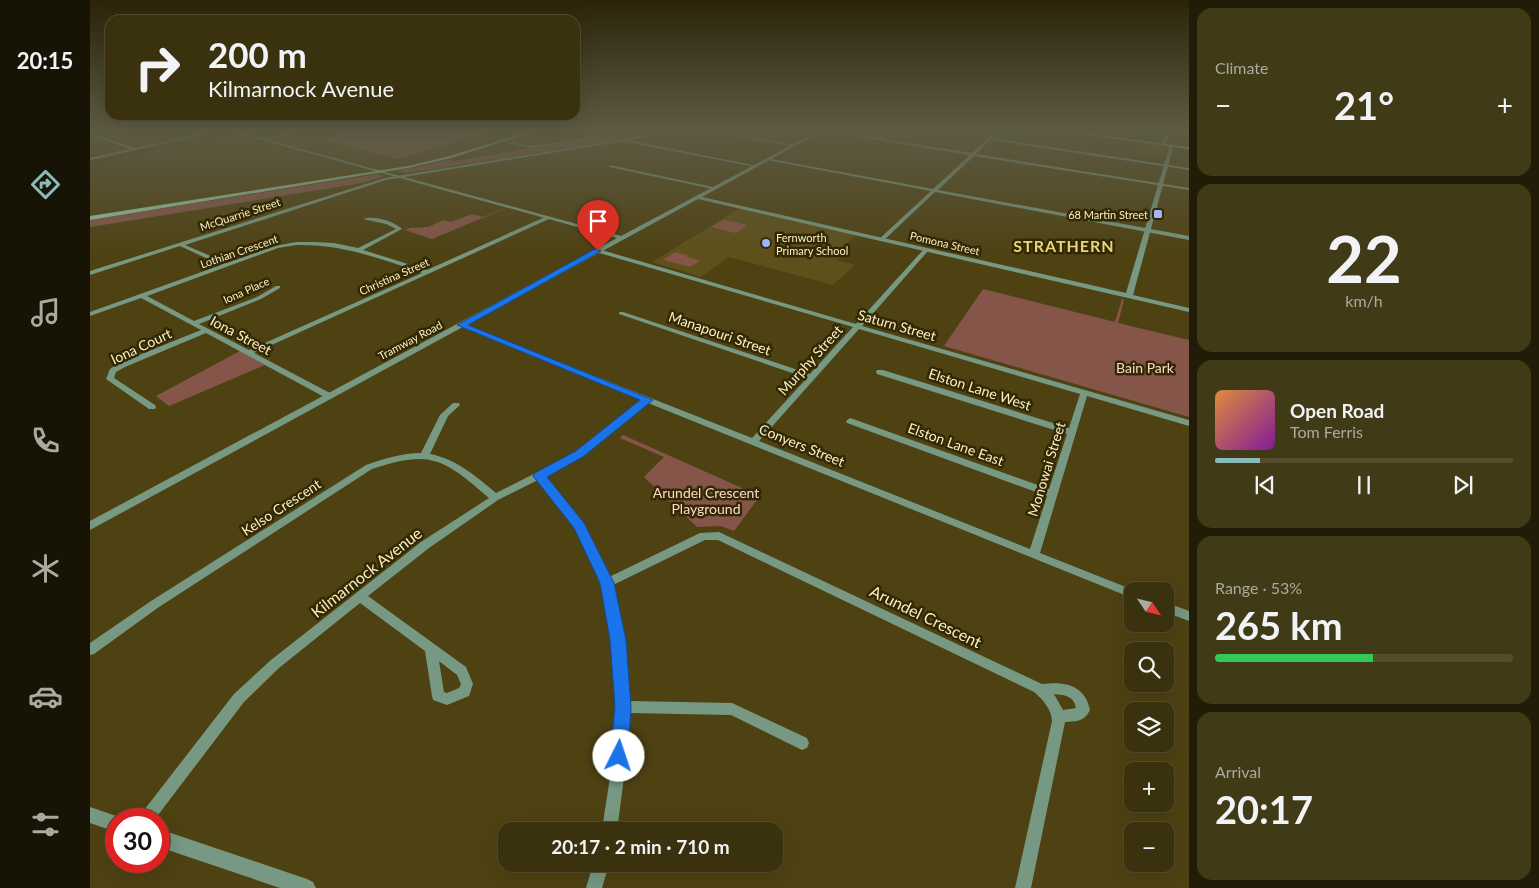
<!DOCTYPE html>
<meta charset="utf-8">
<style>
body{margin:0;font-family:Lato,sans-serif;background:#413a17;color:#f1f3f6;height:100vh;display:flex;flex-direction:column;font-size:19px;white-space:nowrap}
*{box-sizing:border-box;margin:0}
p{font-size:16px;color:#abaa9e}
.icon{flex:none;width:28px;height:28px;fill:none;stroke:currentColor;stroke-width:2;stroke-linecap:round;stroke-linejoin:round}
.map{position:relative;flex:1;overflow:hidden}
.drawer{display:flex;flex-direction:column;gap:8px;padding:8px;background:#201c08;width:350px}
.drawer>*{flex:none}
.guide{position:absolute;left:15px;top:15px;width:475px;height:105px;border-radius:15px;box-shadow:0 5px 20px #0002,0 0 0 1px #544d2e;background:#3a320e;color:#f1f3f6;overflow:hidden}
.needle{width:32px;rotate:125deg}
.tools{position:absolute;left:1034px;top:582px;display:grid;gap:10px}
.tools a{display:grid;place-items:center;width:50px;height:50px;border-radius:10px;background:#3a320e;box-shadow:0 5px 20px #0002,0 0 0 1px #544d2e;font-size:25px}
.speed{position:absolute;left:15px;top:808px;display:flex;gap:10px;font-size:25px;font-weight:700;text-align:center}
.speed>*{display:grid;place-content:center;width:65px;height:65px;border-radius:50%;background:#3a320e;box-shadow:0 5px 20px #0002,0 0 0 1px #544d2e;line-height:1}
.speed .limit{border:8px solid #d22;background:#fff;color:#111}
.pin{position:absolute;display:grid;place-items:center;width:42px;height:42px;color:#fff;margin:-51px -21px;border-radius:50% 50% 50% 0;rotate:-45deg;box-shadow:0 0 5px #0007}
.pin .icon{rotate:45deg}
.me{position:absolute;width:55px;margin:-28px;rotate:4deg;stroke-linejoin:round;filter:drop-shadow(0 0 4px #0008)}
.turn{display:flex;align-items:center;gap:18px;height:105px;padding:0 20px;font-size:22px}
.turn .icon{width:65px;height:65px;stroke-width:2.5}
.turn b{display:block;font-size:35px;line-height:42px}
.big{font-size:38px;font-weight:700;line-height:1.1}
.drawer .tile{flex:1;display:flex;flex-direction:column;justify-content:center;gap:8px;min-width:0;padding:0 18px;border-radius:15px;background:#413a17}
.drawer .dial{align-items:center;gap:0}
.dial b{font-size:65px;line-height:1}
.song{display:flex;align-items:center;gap:15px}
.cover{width:60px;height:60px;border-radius:8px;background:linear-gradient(135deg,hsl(30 70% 55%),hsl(290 70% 35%))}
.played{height:5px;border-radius:2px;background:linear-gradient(90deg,#8bbbb9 15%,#544d2e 15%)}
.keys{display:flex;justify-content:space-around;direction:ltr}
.heat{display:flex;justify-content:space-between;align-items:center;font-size:28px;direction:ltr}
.charge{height:8px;border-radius:4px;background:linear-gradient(90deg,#34c759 53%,#544d2e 0)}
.trip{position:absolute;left:408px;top:822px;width:285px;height:50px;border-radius:15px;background:#3a320e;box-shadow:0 5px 20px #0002,0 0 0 1px #544d2e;font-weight:700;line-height:50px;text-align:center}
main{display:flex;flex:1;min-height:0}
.dock{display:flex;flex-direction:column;width:90px;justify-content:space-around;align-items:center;background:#171406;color:#abaa9e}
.dock .icon{width:35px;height:35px}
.dock .on{color:#8bbbb9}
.dock b{font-size:22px;color:#f1f3f6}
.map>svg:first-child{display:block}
.built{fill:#5d501b}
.green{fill:#855549}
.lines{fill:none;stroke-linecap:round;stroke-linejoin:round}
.stream{stroke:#002f38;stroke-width:1}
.minor{fill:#779882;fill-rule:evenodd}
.tertiary{fill:#779882;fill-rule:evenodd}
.secondary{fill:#93c7a4;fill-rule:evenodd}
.route{fill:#1a73e8;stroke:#114b97}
.poi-dot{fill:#a3b2fd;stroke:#322903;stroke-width:2}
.labels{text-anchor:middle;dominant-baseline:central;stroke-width:5;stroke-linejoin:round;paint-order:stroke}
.far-street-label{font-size:11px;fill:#faefc6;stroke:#322903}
.far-poi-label{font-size:11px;fill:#faefc6;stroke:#322903;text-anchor:end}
.street-label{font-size:14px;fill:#faefc6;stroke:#322903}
.park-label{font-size:14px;fill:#fdd6cc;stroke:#322903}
.far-district-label{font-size:16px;font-weight:bold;letter-spacing:1px;fill:#ead37d;stroke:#322903}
.near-street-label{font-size:16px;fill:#faefc6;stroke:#322903}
</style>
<main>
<nav class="dock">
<b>20:15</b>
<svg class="icon on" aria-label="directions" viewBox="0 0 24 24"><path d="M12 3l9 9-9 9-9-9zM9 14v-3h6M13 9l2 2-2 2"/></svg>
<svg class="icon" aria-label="music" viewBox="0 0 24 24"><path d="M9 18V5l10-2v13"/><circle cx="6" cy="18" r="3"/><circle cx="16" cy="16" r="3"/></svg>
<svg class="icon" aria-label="phone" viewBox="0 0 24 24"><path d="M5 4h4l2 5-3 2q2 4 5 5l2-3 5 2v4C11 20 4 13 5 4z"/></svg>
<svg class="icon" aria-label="climate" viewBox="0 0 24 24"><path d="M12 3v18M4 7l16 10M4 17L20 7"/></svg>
<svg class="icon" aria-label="car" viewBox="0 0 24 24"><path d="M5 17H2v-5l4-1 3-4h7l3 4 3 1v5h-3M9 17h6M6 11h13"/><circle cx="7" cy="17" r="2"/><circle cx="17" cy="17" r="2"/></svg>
<svg class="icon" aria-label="filters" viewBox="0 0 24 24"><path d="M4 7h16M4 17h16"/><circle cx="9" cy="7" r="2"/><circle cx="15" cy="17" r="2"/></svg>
</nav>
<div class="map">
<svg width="1099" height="888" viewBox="0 0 1099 888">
<rect width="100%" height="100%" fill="#4e4213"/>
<g class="built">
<path d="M1049 142 1076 145 1072 156 1045 152Z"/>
<path d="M650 208 766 235 749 250 756 252 747 260 765 265 743 285 639 257 611 277 562 262Z"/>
</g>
<g class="green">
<path d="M252 131H403L308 159 230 139 248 135 242 133Z"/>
<path d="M548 131H583L316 173 306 171 360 160 365 161Z"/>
<path d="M288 174 295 176 272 183 0 227V220Z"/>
<path d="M412 209H414L342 239 315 230 319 228 338 227 354 220 361 222 382 214 393 217Z"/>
<path d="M634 220 658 225 646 233 621 227Z"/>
<path d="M585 252 600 256H595L610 261 600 267 573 260Z"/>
<path d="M893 289 1025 322 1032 299 1034 300 1028 323 1099 340V417L854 346Z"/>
<path d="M150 351 175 365 79 406 66 396Z"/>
<path d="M533 435 670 496 644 531 631 526 607 527 554 477 574 457 530 438Z"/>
</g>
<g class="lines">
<path class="stream" d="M0 163 146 131"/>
<g class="minor">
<path d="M210 131H215L175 140 173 139Z"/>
<path d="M540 131H546L442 148 408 141 410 140 442 146Z"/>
<path d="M583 131H589L538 140 667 166 665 167 537 142 535 141 296 180 95 245 137 263 185 246 206 242H225L244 243 268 248 306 229 296 224 273 219C284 215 304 221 312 229L273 250 337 270 455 217H459V219L164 353 242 394 243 396 242 398H236L116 333 35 367 26 372 24 378 65 405 66 407 65 409H59L16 379 20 369 29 363 111 330 51 298 0 316V312L131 265 90 246 0 275V271L295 178ZM206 245C252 244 289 258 332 273L159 350 109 324 171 299 190 288V286H186L167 297 104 321 57 296 188 248Z"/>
<path d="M615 131H621L704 145 702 146Z"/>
<path d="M732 131H738L787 138 799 131H803L791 139 882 153 906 131H910L902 138 1099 168V170L900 140 886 154 1099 188V190L884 156 848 190 1099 236V240L845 192 793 241H789V239L841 191 677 160 676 158 843 189 880 155Z"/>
<path d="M1076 131H1080L1076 143 1079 145 1077 146 1072 143Z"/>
<path d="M1085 131H1099V133Z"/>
<path d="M0 133 45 148 46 149 43 150 0 135Z"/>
<path d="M520 165 623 187 625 188 623 189 519 167Z"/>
<path d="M508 249 766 324 834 249H838V251L772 326 1099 420V426L997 396 950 553 1046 591H1042V598L558 403 493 456 455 476 494 523 513 561 519 577 610 533 629 532 952 684C975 681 995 685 1000 710 994 722 987 721 975 722L941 888H925L962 721C961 708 953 700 944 692L628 540H615L521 586C534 623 538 662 539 701L642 703 717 738 719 743 717 748 712 750 641 715 539 713 537 754 527 831H512C515 806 520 781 523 756 532 679 525 596 486 527 476 510 460 496 448 480L408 500 339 548 278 596 376 667 383 684 379 696 357 705 343 700 342 696 335 651 270 603 189 668 154 702 65 819H49L51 814 144 694 181 660 331 542 399 498C354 459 341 449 282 469L69 607 4 654 0 655V643L61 601 276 465C294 459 312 453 331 453L350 415 363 403H369L370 405 358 416 340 454C366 459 386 476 406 493L487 452 551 400 369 326V324H373L662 438 717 378 529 314V312H533L720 374 763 327 506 252V250ZM769 329 990 394 979 428 793 370H787L786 372 787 374 977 434 959 489 763 419 760 418 756 421 757 423 957 496 940 549 669 441ZM349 661 367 675 371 684 369 688 357 693 354 692ZM964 694C975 695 984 696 986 708L973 710Z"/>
<path d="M1075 602 1099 611V621L1075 612Z"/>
<path d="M503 864H519L512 888H496Z"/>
</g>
<g class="tertiary">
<path d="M123 131H129L0 160V158Z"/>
<path d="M140 131H145L531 236 728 131H732L612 197 1036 293 1079 148 1075 145 1077 144 1083 148 1043 295 1099 308V312L608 199 0 530V521L527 238Z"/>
<path d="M0 807 32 818 26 819V832L0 823Z"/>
<path d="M69 829 217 879 223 882 226 888H190L69 847Z"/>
</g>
<g class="secondary">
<path d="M441 131H446L362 158 318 168 0 220V216L318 166 359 156Z"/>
<path d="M969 131H977L1099 147V149Z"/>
</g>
</g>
<linearGradient id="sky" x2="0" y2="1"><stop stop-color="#2b240a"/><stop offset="0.51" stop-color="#5d5a44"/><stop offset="1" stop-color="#5d5a44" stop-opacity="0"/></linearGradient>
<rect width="1099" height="255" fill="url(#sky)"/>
<path class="route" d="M505 249 511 251 378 325 563 400 494 456 457 477 494 523 524 583 536 640 541 707 538 756 536 763 529 765 523 763 520 756 525 707 520 640 510 583 484 528 443 476 445 473 486 451 550 400 367 325Z"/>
<g class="poi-dot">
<rect x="1063" y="209" width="10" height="10" rx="2.5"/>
<circle cx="676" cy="243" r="5"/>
</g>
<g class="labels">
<g class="far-street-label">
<text transform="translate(150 214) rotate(-18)">McQuarrie Street</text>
<text transform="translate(855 243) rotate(13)">Pomona Street</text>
<text transform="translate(149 251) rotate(-19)">Lothian Crescent</text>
<text transform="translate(304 276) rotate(-24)">Christina Street</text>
<text transform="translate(156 290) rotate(-24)">Iona Place</text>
<text transform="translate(320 340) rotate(-28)">Tramway Road</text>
</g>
<g class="far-poi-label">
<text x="1058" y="214">68 Martin Street</text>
<text x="686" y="237" text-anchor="start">Fernworth<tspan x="686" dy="13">Primary School</tspan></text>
</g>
<g class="street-label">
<text transform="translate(807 325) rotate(16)">Saturn Street</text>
<text transform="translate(630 333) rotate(19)">Manapouri Street</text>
<text transform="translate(151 335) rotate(28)">Iona Street</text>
<text transform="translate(51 346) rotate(-25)">Iona Court</text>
<text transform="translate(720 360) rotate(-48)">Murphy Street</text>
<text transform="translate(890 389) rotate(18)">Elston Lane West</text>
<text transform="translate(866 444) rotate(20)">Elston Lane East</text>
<text transform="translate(712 445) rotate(22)">Conyers Street</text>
<text transform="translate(956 469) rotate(-73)">Monowai Street</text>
<text transform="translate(191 507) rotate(-33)">Kelso Crescent</text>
</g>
<g class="park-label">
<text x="1055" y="367">Bain Park</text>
<text x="616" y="492">Arundel Crescent<tspan x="616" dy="16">Playground</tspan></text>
</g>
<g class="far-district-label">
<text x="974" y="245">STRATHERN</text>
</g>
<g class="near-street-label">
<text transform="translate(276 572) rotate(-38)">Kilmarnock Avenue</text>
<text transform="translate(836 616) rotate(26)">Arundel Crescent</text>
</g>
</g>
</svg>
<div class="tools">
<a><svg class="needle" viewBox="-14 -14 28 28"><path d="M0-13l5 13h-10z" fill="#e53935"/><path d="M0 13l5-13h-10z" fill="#abaa9e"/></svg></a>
<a><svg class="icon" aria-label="search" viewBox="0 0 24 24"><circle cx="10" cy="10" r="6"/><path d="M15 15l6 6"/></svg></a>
<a><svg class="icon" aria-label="layers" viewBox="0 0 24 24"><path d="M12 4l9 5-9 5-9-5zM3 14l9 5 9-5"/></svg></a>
<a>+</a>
<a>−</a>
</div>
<div class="speed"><div class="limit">30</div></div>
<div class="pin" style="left:508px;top:251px;background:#d93025"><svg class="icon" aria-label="arrive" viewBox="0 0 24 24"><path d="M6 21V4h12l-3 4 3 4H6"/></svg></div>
<svg class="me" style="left:529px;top:756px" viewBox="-20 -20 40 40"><circle r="19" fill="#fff"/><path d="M0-13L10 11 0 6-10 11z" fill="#1a73e8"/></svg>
<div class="trip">20:17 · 2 min · 710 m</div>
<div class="guide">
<div class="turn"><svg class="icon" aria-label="right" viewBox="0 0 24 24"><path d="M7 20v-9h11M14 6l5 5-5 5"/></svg><div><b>200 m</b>Kilmarnock Avenue</div></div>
</div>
</div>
<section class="drawer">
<div class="tile"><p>Climate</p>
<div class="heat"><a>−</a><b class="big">21°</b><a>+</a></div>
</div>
<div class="tile dial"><b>22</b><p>km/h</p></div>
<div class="tile">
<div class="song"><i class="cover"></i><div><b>Open Road</b><p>Tom Ferris</p></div></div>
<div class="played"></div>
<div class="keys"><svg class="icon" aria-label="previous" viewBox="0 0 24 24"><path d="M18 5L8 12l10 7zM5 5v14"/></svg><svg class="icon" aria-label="pause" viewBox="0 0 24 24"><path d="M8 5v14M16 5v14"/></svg><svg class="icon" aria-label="next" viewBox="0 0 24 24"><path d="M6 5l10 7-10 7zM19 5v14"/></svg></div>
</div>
<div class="tile"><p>Range · 53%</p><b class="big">265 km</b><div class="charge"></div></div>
<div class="tile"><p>Arrival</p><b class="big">20:17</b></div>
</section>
</main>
